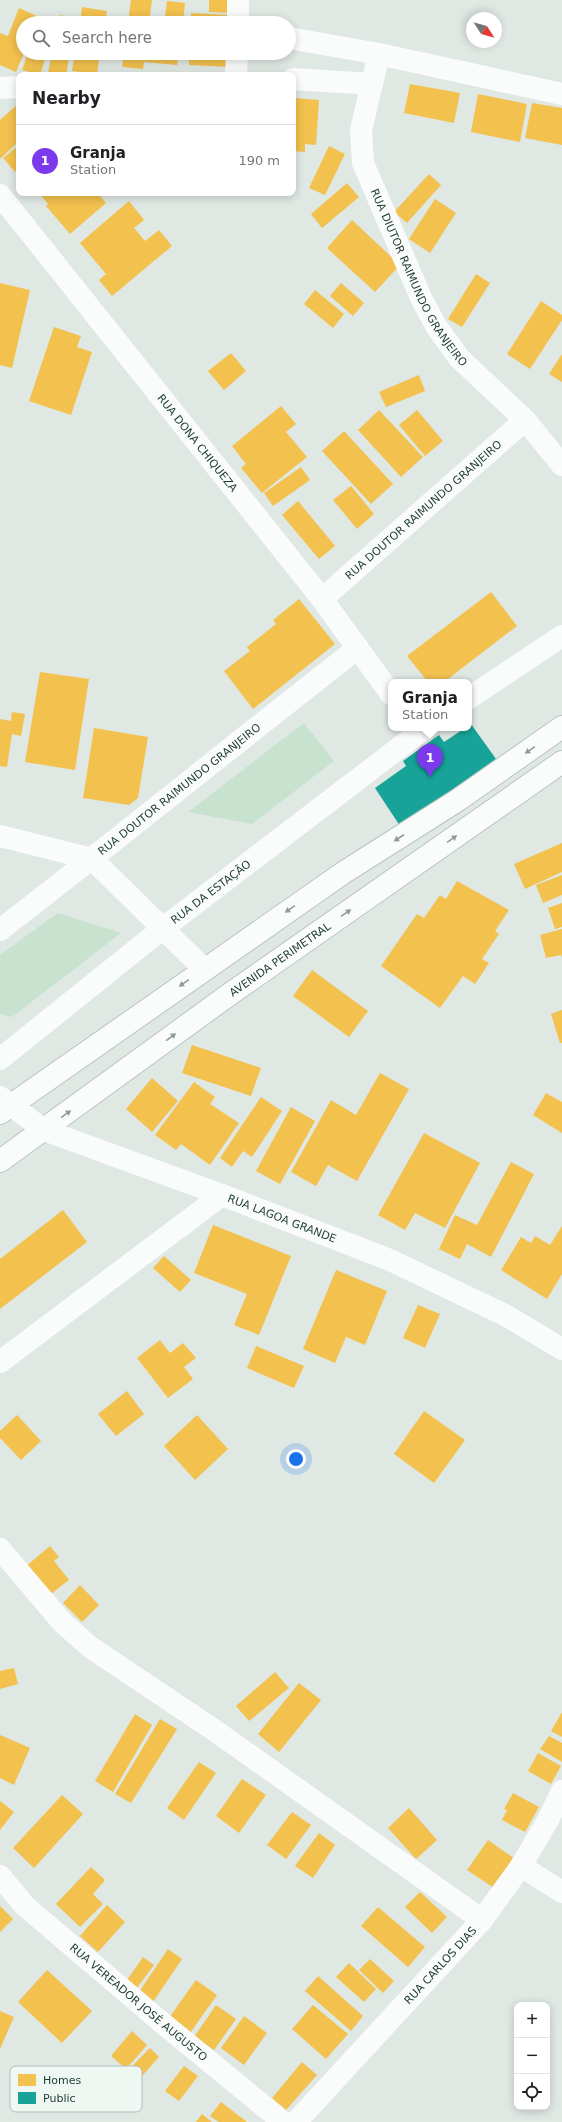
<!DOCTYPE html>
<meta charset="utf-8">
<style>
body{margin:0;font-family:"DejaVu Sans",sans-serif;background:#f6f6f6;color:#202124}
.controls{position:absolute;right:12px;bottom:12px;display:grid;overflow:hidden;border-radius:8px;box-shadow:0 2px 10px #0003}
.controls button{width:36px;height:36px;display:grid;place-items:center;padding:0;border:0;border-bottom:1px solid #e0e0e0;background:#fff;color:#202124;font:20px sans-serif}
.compass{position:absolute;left:466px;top:12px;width:36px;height:36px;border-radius:50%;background:#fff;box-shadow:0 2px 10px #0003;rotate:126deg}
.you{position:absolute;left:296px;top:1459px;width:14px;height:14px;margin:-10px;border:3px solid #fff;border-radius:50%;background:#1a73e8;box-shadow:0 0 0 6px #1a73e833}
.badge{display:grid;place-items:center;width:26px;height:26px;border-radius:50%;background:#7c3aed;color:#fff;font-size:13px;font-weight:700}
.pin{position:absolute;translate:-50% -33px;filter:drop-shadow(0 1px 2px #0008)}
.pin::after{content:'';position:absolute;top:21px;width:14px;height:12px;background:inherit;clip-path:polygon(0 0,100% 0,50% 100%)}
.popup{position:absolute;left:388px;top:679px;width:84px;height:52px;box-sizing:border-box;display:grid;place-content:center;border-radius:8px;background:#fff;filter:drop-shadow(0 1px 3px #0005);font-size:13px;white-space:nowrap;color:#757577}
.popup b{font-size:15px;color:#202124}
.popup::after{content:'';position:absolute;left:50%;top:100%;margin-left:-8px;border:8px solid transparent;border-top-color:#fff}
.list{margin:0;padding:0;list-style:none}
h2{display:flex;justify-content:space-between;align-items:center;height:52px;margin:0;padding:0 16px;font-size:17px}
h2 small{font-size:13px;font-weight:400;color:#757577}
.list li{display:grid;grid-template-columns:26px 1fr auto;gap:12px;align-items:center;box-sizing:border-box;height:72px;padding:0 16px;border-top:1px solid #e0e0e0}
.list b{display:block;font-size:15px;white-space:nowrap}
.list p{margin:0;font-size:13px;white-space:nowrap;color:#757577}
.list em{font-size:13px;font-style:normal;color:#757577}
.icon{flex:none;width:22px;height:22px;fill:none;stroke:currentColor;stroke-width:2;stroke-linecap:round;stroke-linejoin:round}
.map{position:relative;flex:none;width:562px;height:2122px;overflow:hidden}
.search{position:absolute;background:#fff;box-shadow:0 2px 10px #0003;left:16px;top:16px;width:280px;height:44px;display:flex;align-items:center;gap:10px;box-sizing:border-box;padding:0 14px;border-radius:22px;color:#757577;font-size:15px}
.panel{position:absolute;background:#fff;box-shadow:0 2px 10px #0003;left:16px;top:72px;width:280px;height:124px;border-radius:8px}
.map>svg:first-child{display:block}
.green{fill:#c8e2d0}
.homes{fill:#f2c14e}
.public{fill:#17a398}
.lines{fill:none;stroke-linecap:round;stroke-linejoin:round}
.secondary-casing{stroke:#bac4c0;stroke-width:24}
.street{stroke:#fafcfb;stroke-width:22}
.secondary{stroke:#fafcfb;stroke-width:22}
.oneway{fill:#8c9c97}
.labels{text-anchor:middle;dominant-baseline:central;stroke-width:4;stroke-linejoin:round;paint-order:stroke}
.street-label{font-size:11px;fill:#1e3b33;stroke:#eef7f2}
.key{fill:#eef7f2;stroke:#b0bfb9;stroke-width:1}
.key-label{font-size:11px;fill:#1e3b33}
</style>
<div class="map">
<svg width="562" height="2122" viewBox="0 0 562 2122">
<rect width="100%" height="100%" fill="#e0e8e4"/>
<!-- green -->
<g class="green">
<path d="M304,723L334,761L252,824L188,812Z"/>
<path d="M58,913L121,933L12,1017L0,1014V955Z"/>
</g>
<!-- homes -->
<g class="homes">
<path d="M131,0H152L149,23H128Z"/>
<path d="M209,0H233L232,13L209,12Z"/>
<path d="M167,1L185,3L183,23H164Z"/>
<path d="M82,7L107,11L105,23H80Z"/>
<path d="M19,8L39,17L37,23H23L24,53L16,72L0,65V33L8,36Z"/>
<path d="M191,13L230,15L229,23H191Z"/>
<path d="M60,15L77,19L76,23H58Z"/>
<path d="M40,16L58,22L57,23H38Z"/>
<path d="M28,53H47L40,75L22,70Z"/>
<path d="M52,53H70L66,75L48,73Z"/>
<path d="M75,53H100L97,74L72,71Z"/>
<path d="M124,53H179L177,65L144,62L143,69L122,67Z"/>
<path d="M189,53H228V67L189,65Z"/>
<path d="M410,84L460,93L454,123L404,113Z"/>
<path d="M478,94L527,104L520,142L471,132Z"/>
<path d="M294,98L319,100L316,145L305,144V152L293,151Z"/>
<path d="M19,103V141L0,159V120Z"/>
<path d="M532,103L562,108V145L525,138Z"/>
<path d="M19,145V168L15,172L3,158Z"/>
<path d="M329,146L345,154L325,195L309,188Z"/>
<path d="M429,174L441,185L407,223L394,212Z"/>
<path d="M347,183L359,197L322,228L311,214Z"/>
<path d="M39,193H98L106,203L70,234L46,206L48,204Z"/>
<path d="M435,199L456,213L430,253L409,239Z"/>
<path d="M129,201L144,220L134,228L145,241L159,230L172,246L112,296L99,280L106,274L80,243Z"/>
<path d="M352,220L400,265L375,292L327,248Z"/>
<path d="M476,274L490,283L462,327L448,319Z"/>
<path d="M0,283L30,290L12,368L0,365Z"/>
<path d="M341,283L364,303L353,316L330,296Z"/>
<path d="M315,290L344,314L333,328L304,304Z"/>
<path d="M541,301L562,315V320L530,369L507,354Z"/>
<path d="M54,327L81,336L77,347L92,352L71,415L29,401Z"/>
<path d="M231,353L246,371L224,390L208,371Z"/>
<path d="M562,354V382L549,374Z"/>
<path d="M419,375L425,391L386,407L379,392Z"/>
<path d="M281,406L296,424L286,432L307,457L262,493L241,468L246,464L232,446Z"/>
<path d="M379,410L423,457L401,477L358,430Z"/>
<path d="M417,410L443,441L425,456L399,425Z"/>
<path d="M344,431L393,484L371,504L322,451Z"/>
<path d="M301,467L310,480L273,506L264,493Z"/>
<path d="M351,486L374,514L357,529L333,500Z"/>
<path d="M298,501L335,546L319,559L282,515Z"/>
<path d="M491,592L517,626L444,682H428L407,656Z"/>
<path d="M299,599L335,644L253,709L224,671L250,651L247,647L276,624L273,620Z"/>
<path d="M40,672L89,679L75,770L25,762Z"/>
<path d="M12,712L25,714L21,736L12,734L7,767L0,766V719L11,721Z"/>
<path d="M94,728L148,737L138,798L129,805L83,798Z"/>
<path d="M562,843V872L525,889L514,864Z"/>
<path d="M562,875V895L543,903L536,885Z"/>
<path d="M457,881L509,910L495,931L499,934L482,959L489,963L475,984L463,976L440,1008L381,966L417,914L424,918L440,895L446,899Z"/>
<path d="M562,903V927L555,929L548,908Z"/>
<path d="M562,929V958L561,955L546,958L540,935Z"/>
<path d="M312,970L368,1011L349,1037L293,996Z"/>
<path d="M562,1010V1043H560L551,1014Z"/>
<path d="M192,1045L261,1068L251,1096L182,1073Z"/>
<path d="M380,1073L409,1089L357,1181L328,1165L316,1186L291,1172L331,1100L356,1115Z"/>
<path d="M152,1078L178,1101L152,1132L126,1109Z"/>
<path d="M194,1082L215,1097L210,1104L239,1123L210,1165L181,1144L176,1150L155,1135Z"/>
<path d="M546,1093L562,1102V1133L533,1115Z"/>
<path d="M261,1097L282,1111L252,1157L243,1151L232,1167L220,1158Z"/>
<path d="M291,1107L315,1121L280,1184L256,1171Z"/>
<path d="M424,1133L480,1163L445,1228L415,1213L405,1230L378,1215Z"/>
<path d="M511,1162L534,1174L491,1257L467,1244L460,1259L439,1249L455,1215L477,1225Z"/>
<path d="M63,1210L87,1242L0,1309V1259Z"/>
<path d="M213,1225L291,1256L259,1335L234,1325L247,1294L194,1273Z"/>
<path d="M562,1226V1274L547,1299L501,1270L521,1237L531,1243L535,1236L550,1245Z"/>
<path d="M164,1256L191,1280L180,1292L153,1268Z"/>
<path d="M336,1270L387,1291L365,1345L346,1337L335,1363L303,1349Z"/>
<path d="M418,1305L440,1314L425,1348L403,1338Z"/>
<path d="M160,1340L170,1353L183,1343L196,1358L184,1367L193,1379L168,1398L137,1358Z"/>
<path d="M256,1346L304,1366L294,1388L247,1368Z"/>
<path d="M127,1391L144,1414L116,1436L98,1414Z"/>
<path d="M424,1411L465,1440L434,1483L394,1454Z"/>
<path d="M17,1415L41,1441L21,1460L0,1438V1431Z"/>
<path d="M197,1415L228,1449L195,1480L164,1446Z"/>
<path d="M50,1546L59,1557L54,1561L69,1580L47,1597L24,1568Z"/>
<path d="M80,1585L99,1605L82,1622L63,1603Z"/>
<path d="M14,1668L18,1684L0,1689V1671Z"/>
<path d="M275,1672L289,1688L249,1721L236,1706Z"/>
<path d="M299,1683L321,1700L279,1752L258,1734Z"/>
<path d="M562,1712V1737L551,1731Z"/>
<path d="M135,1714L152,1725L113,1792L95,1781Z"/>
<path d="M160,1719L177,1729L131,1803L115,1794Z"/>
<path d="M0,1735L30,1748L14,1785L0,1778Z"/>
<path d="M549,1736L562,1743V1762L540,1749Z"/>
<path d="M538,1753L561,1766L551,1784L528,1771Z"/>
<path d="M199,1762L216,1773L184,1820L167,1808Z"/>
<path d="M242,1779L266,1795L239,1833L216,1816Z"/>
<path d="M513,1793L539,1807L525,1832L502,1820L507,1810L504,1809Z"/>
<path d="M62,1795L83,1814L34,1868L13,1848Z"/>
<path d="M0,1801L14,1812L0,1830Z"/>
<path d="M409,1808L437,1840L416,1859L388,1828Z"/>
<path d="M292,1812L311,1825L286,1859L267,1845Z"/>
<path d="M319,1833L335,1845L313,1878L295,1866Z"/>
<path d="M488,1840L518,1861L497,1890L467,1870Z"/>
<path d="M91,1867L105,1880L93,1894L103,1904L80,1927L56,1904Z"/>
<path d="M420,1892L447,1917L432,1933L405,1907Z"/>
<path d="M107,1905L125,1922L98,1952L80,1936Z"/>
<path d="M0,1906L13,1919L0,1932Z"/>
<path d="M378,1907L425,1947L408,1967L361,1926Z"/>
<path d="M168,1949L182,1959L153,2002L139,1992Z"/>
<path d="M143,1957L154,1965L137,1988L127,1980Z"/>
<path d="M370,1959L394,1981L383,1993L359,1970Z"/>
<path d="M349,1963L376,1989L364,2002L336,1977Z"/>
<path d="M47,1970L92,2011L62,2043L18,2002Z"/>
<path d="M318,1976L363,2016L351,2031L305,1991Z"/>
<path d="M196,1980L217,1995L190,2033L169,2018Z"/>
<path d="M216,2005L236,2019L214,2050L194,2037Z"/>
<path d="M313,2005L348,2034L326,2059L292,2029Z"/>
<path d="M0,2011L14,2017L0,2049Z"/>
<path d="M244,2016L267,2033L244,2065L221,2048Z"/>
<path d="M132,2031L147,2045L126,2069L111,2056Z"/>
<path d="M150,2048L159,2057L142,2076L132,2066Z"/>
<path d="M302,2062L317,2075L286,2110L272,2098Z"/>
<path d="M184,2066L198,2076L179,2101L165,2091Z"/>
<path d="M221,2102L247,2122H219L210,2116Z"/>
<path d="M202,2114L212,2122H196Z"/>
</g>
<!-- public -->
<path class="public" d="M471,724L496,759L400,826L375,788L406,766L403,761L439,735L444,742L465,728H469Z"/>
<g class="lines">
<defs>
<g id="secondary">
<path d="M0,1113L343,873L458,800L562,727"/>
<path id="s9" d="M0,1161L230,994L562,762"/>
</g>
</defs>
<!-- secondary casing -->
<use href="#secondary" class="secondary-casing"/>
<!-- street -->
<g class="street">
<path d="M238,23V0"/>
<path d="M289,38L379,54L562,94"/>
<path id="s1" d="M379,54L361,130L363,163L422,300L436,326L459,358L525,420L562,465"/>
<path d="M236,75L237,53"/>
<path d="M293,79L372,84"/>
<path d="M0,88L19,87"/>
<path id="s2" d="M0,195L322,599L391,694"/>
<path id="s3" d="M322,599L525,420"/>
<path d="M469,698L562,636"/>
<path d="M0,836L92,859L204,969"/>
<path id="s4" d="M0,930C121,837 238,741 358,648"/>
<path id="s5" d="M0,1059L162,929L425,728"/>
<path id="s6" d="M0,1097L44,1130L222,1195L390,1260L505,1315L562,1349"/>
<path d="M0,1362L222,1195"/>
<path d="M0,1549L62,1622L90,1647L214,1730L482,1920"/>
<path d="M521,1866L562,1892"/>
<path id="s7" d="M0,1876L25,1906L160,2021L283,2122"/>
<path id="s8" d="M296,2122L482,1920L521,1866L548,1820L562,1791"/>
</g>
<!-- secondary -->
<use href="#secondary" class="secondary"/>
</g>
<!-- one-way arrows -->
<defs><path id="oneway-solid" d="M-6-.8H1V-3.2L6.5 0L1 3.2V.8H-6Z"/></defs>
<g class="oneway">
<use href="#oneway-solid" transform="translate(530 750) rotate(145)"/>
<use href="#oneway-solid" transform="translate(399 838) rotate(147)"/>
<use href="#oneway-solid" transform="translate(452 839) rotate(-35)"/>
<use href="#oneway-solid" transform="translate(290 909) rotate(145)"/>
<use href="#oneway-solid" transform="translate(346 913) rotate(-35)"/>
<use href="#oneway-solid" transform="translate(184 983) rotate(145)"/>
<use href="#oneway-solid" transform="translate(171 1037) rotate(-36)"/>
<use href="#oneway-solid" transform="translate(66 1114) rotate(-36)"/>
</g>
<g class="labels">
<!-- street labels -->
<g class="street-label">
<text stroke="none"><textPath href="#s1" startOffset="239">RUA DIUTOR RAIMUNDO GRANJEIRO</textPath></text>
<text stroke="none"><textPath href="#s2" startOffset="317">RUA DONA CHIQUEZA</textPath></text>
<text stroke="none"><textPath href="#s3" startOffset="135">RUA DOUTOR RAIMUNDO GRANJEIRO</textPath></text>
<text stroke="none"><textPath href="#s4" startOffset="228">RUA DOUTOR RAIMUNDO GRANJEIRO</textPath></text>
<text stroke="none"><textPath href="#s5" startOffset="269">RUA DA ESTAÇÃO</textPath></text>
<text stroke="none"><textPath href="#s9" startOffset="345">AVENIDA PERIMETRAL</textPath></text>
<text stroke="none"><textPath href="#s6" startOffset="309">RUA LAGOA GRANDE</textPath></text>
<text stroke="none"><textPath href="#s8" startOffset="213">RUA CARLOS DIAS</textPath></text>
<text stroke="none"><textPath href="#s7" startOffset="188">RUA VEREADOR JOSÉ AUGUSTO</textPath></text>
</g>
</g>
<!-- legend -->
<rect x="10" y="2066" width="132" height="46" rx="6" class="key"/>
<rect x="18" y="2074" width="18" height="12" fill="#f2c14e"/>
<rect x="18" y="2092" width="18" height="12" fill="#17a398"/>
<g class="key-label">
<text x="43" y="2084">Homes</text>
<text x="43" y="2102">Public</text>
</g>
</svg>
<div class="controls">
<button>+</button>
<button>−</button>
<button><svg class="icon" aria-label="locate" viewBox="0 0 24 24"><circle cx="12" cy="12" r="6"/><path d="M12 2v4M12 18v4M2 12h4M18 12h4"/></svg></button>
</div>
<svg class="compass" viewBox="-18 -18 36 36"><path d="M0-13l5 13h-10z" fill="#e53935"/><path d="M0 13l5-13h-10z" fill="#757577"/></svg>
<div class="you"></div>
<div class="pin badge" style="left:430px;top:777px">1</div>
<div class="popup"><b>Granja</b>Station</div>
<div class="search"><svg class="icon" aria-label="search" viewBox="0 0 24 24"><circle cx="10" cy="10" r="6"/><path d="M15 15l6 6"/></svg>Search here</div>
<section class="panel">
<h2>Nearby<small></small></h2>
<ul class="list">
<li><span class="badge">1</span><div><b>Granja</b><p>Station</p></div><em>190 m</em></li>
</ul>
</section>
</div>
